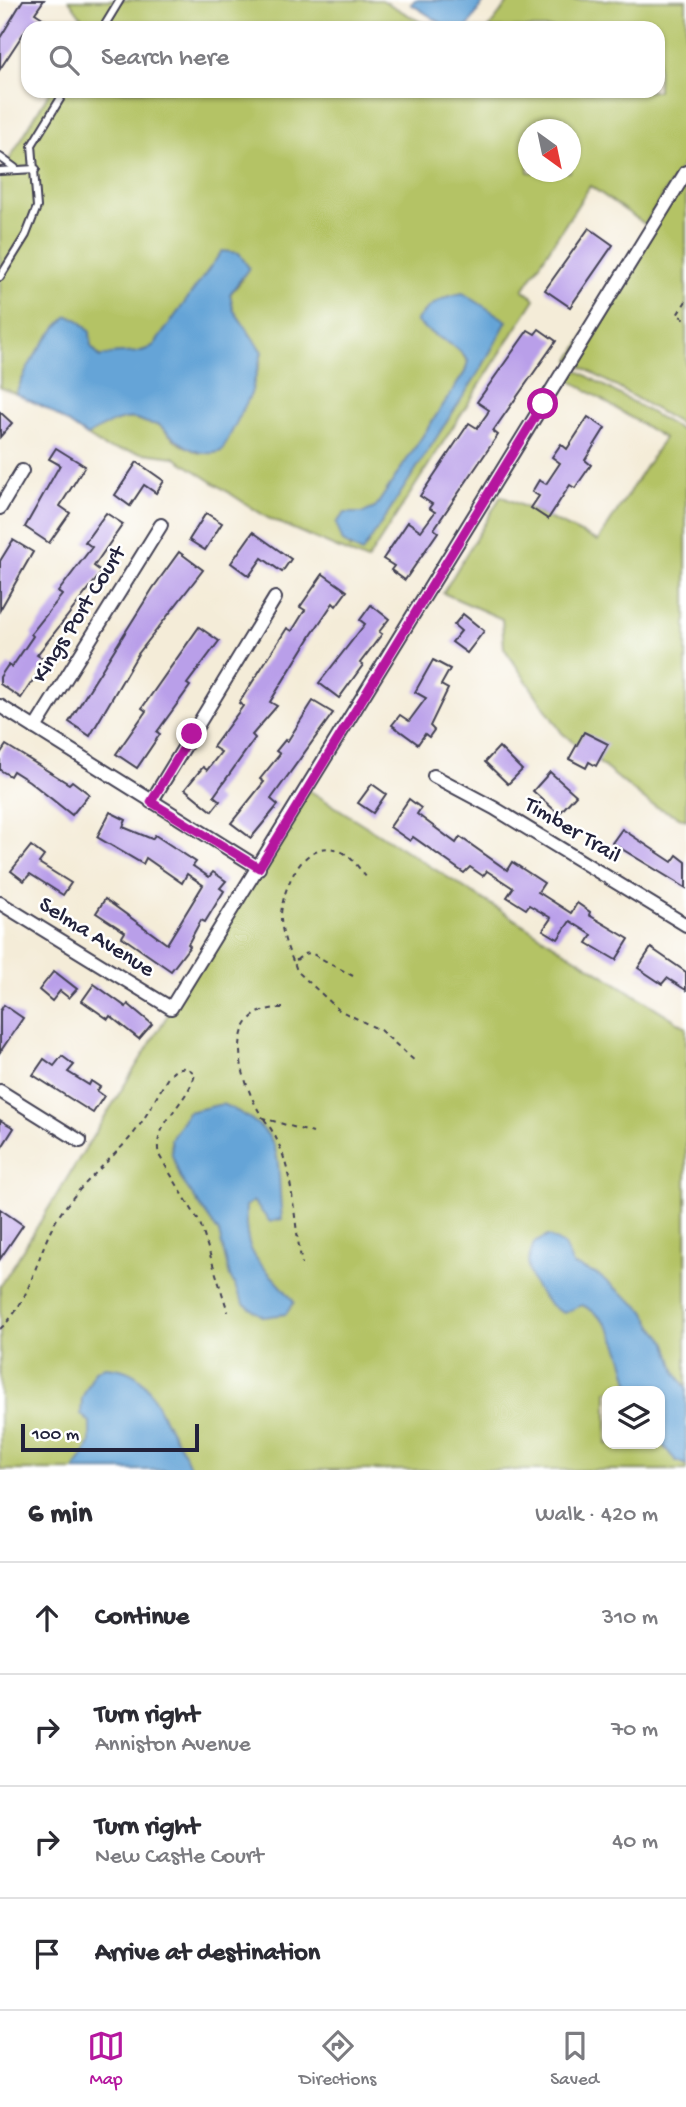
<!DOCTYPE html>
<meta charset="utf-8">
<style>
body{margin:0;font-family:"Gochi Hand",sans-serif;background:#f2f2f3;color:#2b2b33}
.controls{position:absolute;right:21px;bottom:21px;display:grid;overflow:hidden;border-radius:14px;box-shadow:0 2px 5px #0004}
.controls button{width:63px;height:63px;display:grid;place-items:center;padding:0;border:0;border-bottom:2px solid #e1e1e2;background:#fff;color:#2b2b33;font:35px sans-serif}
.compass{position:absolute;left:518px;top:119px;width:63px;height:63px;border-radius:50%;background:#fff;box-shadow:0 2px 5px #0004;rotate:147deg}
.scale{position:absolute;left:21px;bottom:18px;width:178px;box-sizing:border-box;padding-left:7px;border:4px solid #22223b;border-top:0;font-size:19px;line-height:24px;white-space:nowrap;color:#22223b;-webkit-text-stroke:5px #fff;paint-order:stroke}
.stop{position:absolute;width:21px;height:21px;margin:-16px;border:5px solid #b5179e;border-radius:50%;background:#fff}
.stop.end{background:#b5179e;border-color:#fff;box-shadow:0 2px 7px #0008}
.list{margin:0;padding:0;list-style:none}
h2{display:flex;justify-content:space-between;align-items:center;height:91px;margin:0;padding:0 28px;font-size:30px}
h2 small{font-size:23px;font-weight:400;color:#7c7c81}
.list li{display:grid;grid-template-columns:46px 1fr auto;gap:21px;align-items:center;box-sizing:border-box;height:112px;padding:0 28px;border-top:2px solid #e1e1e2}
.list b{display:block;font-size:26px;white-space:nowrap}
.list p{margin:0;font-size:23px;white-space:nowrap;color:#7c7c81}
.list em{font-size:23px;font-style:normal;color:#7c7c81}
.icon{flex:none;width:38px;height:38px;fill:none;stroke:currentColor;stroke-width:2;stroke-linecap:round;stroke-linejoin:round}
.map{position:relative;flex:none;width:686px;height:1470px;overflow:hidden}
.search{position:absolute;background:#fff;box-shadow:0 2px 5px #0004;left:21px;right:21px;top:21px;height:77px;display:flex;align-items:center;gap:18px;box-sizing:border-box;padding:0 24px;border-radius:21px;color:#7c7c81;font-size:26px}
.sheet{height:539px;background:#fff}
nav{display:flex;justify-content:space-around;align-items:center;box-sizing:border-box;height:98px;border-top:2px solid #e1e1e2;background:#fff;font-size:19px;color:#7c7c81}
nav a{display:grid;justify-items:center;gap:4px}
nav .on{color:#b5179e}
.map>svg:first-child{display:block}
.green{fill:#b4c365;stroke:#6b7250;stroke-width:2;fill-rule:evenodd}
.water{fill:#65a4d7;stroke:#446389;stroke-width:2}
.building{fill:#b99fe9}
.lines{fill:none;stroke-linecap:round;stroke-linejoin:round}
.service-casing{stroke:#424053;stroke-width:10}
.minor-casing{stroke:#424053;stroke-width:16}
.path{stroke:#424053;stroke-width:2;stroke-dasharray:5 5;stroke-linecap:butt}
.service{stroke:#fff;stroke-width:6}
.minor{stroke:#fff;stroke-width:12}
.route{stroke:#b5179e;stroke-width:9}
.labels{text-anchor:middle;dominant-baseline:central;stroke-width:5;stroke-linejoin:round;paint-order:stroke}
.street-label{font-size:23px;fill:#22223b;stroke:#fff}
</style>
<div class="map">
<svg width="686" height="1470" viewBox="0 0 686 1470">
<rect width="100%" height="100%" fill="#fff"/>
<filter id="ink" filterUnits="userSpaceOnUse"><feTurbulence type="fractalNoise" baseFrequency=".0143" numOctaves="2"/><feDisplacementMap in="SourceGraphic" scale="14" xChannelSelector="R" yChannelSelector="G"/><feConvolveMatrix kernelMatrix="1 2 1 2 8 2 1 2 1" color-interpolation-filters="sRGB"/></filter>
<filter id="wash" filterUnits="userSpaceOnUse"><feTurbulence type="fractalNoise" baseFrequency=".00686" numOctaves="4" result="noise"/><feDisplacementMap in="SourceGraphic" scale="28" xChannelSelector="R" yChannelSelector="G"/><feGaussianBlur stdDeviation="1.57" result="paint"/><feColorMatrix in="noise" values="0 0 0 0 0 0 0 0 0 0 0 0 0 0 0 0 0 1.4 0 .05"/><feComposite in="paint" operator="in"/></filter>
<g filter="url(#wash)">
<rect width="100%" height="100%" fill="#f4ecd8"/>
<!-- green -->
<g class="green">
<path d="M69,0H382L431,28H89Z"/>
<path d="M510,0H686V159L645,224L590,186L523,290L535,299L367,561L268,518L174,457L106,448L87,436C100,428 120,416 136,419C145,421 148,426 158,424L178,443L199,453C230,417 254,401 262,352L233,309L230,294L242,280L204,276C190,297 166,343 143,353C130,358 114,351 100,357L91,346L23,377L16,394L0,387V175L50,91H658V28H489ZM528,130H570V172H528ZM450,295L482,367L350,548L354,513H363L375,508L465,372L468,361L455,346L432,334L423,312Z"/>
<path d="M686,170V427L570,360Z"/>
<path d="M577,370L686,433V820L650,804L562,733L504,648L502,619L443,593L501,496L598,541L664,438L570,380Z"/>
<path d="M307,789L686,1027V1470H0V1287ZM607,1391H660V1444H607Z"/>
</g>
<!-- water -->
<g class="water">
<path d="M415,0H485L467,28H449L411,4Z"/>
<path d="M222,251L239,253L249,268L230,294L233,309L262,352L251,394L222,451C196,460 177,440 158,424C149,426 145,421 136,419C120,416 100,428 87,436L46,408L16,394C27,365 45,337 68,316L79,320L90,332L91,346L100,357C121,348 134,359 154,345Z"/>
<path d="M463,293L507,321L482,367L362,553L343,542L336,523L345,513H363L375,508L465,372L468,361C456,341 431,338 416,321C428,305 443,296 463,293Z"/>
<path d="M222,1104C290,1133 275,1156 282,1219L270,1222L253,1201L246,1206C243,1265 264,1260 294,1302L286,1314L264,1317L244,1304L230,1277L219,1233L181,1179L172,1155L171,1139L188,1112Z"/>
<path d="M548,1236L564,1245L573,1265L598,1275L645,1311L653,1326L667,1343L676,1373L686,1388V1465L676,1461L660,1442V1391H631C623,1357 616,1321 582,1305L564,1313C547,1306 530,1285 528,1265C528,1259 532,1249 534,1243Z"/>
<path d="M105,1367C151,1369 151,1400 171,1431C178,1442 187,1457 191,1470H74L90,1444V1423L81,1414L82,1398L95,1371Z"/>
</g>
<g id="blocks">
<!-- building -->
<g class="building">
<path d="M23,0H44L35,13L58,28H27L0,69V38Z"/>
<path d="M589,228L613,245L570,307L545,290Z"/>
<path d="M539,329L556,341L493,431L498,435L434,529L438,532L405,580L391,570L394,566L383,559L408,522L421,531L435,512L429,508L432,504L420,496L469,423L477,428L487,414L489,410L477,402L528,330L535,334Z"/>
<path d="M0,412L12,423L0,437Z"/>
<path d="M588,417L605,428L585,460L591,465L575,488L570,485L548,519L531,508L539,496L532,492L539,480L546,484L560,463L552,457L561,444L567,449Z"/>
<path d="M56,448L85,466L60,506L70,513L49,543L25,527L60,465L49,459Z"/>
<path d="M137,462L164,481L156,493L144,485L130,506L115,495Z"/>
<path d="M106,513L123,524L94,566L102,572L37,655L46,661L21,698L0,684V677L8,665L12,667L33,636L31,634L62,595L58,592L92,547L85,542Z"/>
<path d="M206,513L222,523L205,550L189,540Z"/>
<path d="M253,532L291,559L282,572L262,558L249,576L231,563Z"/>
<path d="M13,540L33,552L0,610V561Z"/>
<path d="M179,552L203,570L138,654L90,736L69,722L153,588Z"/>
<path d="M323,574L347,591L336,606L333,603L312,634L270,702L277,706L252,735L255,738L214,796L220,801L212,811L185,789L203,767L207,770L221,752L213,747L243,706L239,703L287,628L292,631L305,610L300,607Z"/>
<path d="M371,605L389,619L379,632L382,634L360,663L363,665L339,698L319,683L365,624L360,620Z"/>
<path d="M463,614L484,631L467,653L452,642L461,631L454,625Z"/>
<path d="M199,627L219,641L187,684L190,686L157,732L160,734L137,768L116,754L146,711L142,708Z"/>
<path d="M433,660L450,669L441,685L448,689L430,726L434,730L429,737L425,734L418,744L392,725L400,715L409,721L426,698L415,692Z"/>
<path d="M313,701L333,713L271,799L278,805L251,838L231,823L264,782L260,779L280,754L276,751L285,740L287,742Z"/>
<path d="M584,732L608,744L596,766L589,762L586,768L569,759Z"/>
<path d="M6,745L69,784L72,781L89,794L72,815L29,781L13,771L10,776L0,770V754Z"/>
<path d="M499,747L522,770L508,784L485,762Z"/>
<path d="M550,772L576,795L559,814L533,791Z"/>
<path d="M372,784L386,794L373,813L358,803Z"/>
<path d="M409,799L421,808L417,814L456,843L460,837L507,870L512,862L544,883L538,892L571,913L577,903L590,912L589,915L629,939L616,960L587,943L592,935L570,921L558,939L543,930L551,918L529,905L526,909L507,897L513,888L487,871L483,876L470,867L464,873L413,837L410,841L390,827Z"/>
<path d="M110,812L126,820L123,827L152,839L155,835L196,862L193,866L209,877L213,872L226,881L220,888L224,891L205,922L201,920L188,944L190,946L171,971L122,937L125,932L96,913L105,899L167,944L203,885L187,874L182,883L146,858L143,864L97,837Z"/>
<path d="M622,829L672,862L677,855L686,862V888L612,843Z"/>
<path d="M31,846L44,856L39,863L71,883L63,895L30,874L24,881L11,871Z"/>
<path d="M651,948L686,972V990L667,978L662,984L638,968Z"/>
<path d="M54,971L77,989L69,998L60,991L52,1001L39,990Z"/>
<path d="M94,984L126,1007L128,1004L152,1024L139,1039L110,1016L108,1019L82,1001Z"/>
<path d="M4,1005L23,1018L0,1052V1011Z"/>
<path d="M62,1056L74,1065L68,1072L89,1085L91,1081L100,1087L97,1091L104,1096L93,1113L33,1075L44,1059L54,1066Z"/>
<path d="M0,1120L14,1128L0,1150Z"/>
<path d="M0,1209L23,1225L0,1259Z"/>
</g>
</g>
</g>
<g filter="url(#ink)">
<use href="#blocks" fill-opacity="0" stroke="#424053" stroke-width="2"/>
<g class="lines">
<defs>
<g id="service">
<path d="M103,28L120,0"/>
<path d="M0,157L15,168"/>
<path d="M0,171L36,169"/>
<path d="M0,277L26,235L37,207L32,145L65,91"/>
</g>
<g id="minor">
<path d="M0,508L22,471"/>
<path d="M0,706L259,868"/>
<path d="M35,728L161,525"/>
<path d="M434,776L494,808L686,925"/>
<path d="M151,802L275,598"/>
<path d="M0,903L171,1008L686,172"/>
<path d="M0,1091L80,1141"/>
</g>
</defs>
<!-- service casing -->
<use href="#service" class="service-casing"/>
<!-- minor casing -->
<use href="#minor" class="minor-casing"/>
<!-- path -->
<g class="path">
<path d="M686,301L677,315L686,319"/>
<path d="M293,961C287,948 282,934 281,919C280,892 304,835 340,851C352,856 359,869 367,878"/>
<path d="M353,976L311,953L304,954L294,962L297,971L339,1010L380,1030L417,1063"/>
<path d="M283,1008C218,1007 240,1083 263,1118L313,1133"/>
<path d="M264,1119C295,1158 292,1215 302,1264"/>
<path d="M686,1311V1312"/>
<path d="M0,1329C36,1297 35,1248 63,1210C82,1184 107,1163 129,1139C144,1122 155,1099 167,1079C175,1068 184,1063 195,1074C189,1102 151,1125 159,1155L200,1223L228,1312"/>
</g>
<!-- service -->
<use href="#service" class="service"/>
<!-- minor -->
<use href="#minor" class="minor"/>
</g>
</g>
<g class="lines" filter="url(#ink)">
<!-- route -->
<path class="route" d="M192,734L151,802L259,868L543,404"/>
</g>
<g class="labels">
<!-- street labels -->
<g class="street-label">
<text transform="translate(80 615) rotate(-58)">Kings Port Court</text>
<text transform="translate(572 831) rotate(31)">Timber Trail</text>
<text transform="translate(96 938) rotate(32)">Selma Avenue</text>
</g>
</g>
</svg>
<div class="controls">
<button><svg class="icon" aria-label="layers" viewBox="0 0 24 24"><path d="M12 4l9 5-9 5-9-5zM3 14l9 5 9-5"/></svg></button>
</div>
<svg class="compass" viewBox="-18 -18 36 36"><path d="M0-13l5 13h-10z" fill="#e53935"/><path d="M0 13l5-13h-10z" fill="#7c7c81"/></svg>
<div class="scale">100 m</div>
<div class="stop" style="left:543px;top:404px"></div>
<div class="stop end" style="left:192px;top:734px"></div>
<div class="search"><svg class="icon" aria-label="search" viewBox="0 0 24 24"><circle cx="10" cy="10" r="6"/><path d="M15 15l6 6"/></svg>Search here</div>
</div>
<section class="sheet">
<h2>6 min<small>Walk · 420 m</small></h2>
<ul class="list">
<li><svg class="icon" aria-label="ahead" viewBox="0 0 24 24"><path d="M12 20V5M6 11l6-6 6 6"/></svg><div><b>Continue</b></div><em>310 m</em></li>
<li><svg class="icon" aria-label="right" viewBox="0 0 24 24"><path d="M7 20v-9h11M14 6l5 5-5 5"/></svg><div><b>Turn right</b><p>Anniston Avenue</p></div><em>70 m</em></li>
<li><svg class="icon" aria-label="right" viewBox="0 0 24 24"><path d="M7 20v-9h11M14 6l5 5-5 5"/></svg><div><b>Turn right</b><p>New Castle Court</p></div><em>40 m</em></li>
<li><svg class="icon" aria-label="arrive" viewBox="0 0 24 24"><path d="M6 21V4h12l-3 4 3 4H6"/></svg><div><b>Arrive at destination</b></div></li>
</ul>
</section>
<nav>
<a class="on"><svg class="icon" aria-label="map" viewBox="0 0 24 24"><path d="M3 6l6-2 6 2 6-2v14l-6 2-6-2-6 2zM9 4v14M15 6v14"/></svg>Map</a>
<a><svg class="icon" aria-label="directions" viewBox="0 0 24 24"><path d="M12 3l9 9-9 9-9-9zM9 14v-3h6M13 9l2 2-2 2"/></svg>Directions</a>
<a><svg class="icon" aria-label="saved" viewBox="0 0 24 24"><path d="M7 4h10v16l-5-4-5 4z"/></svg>Saved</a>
</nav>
